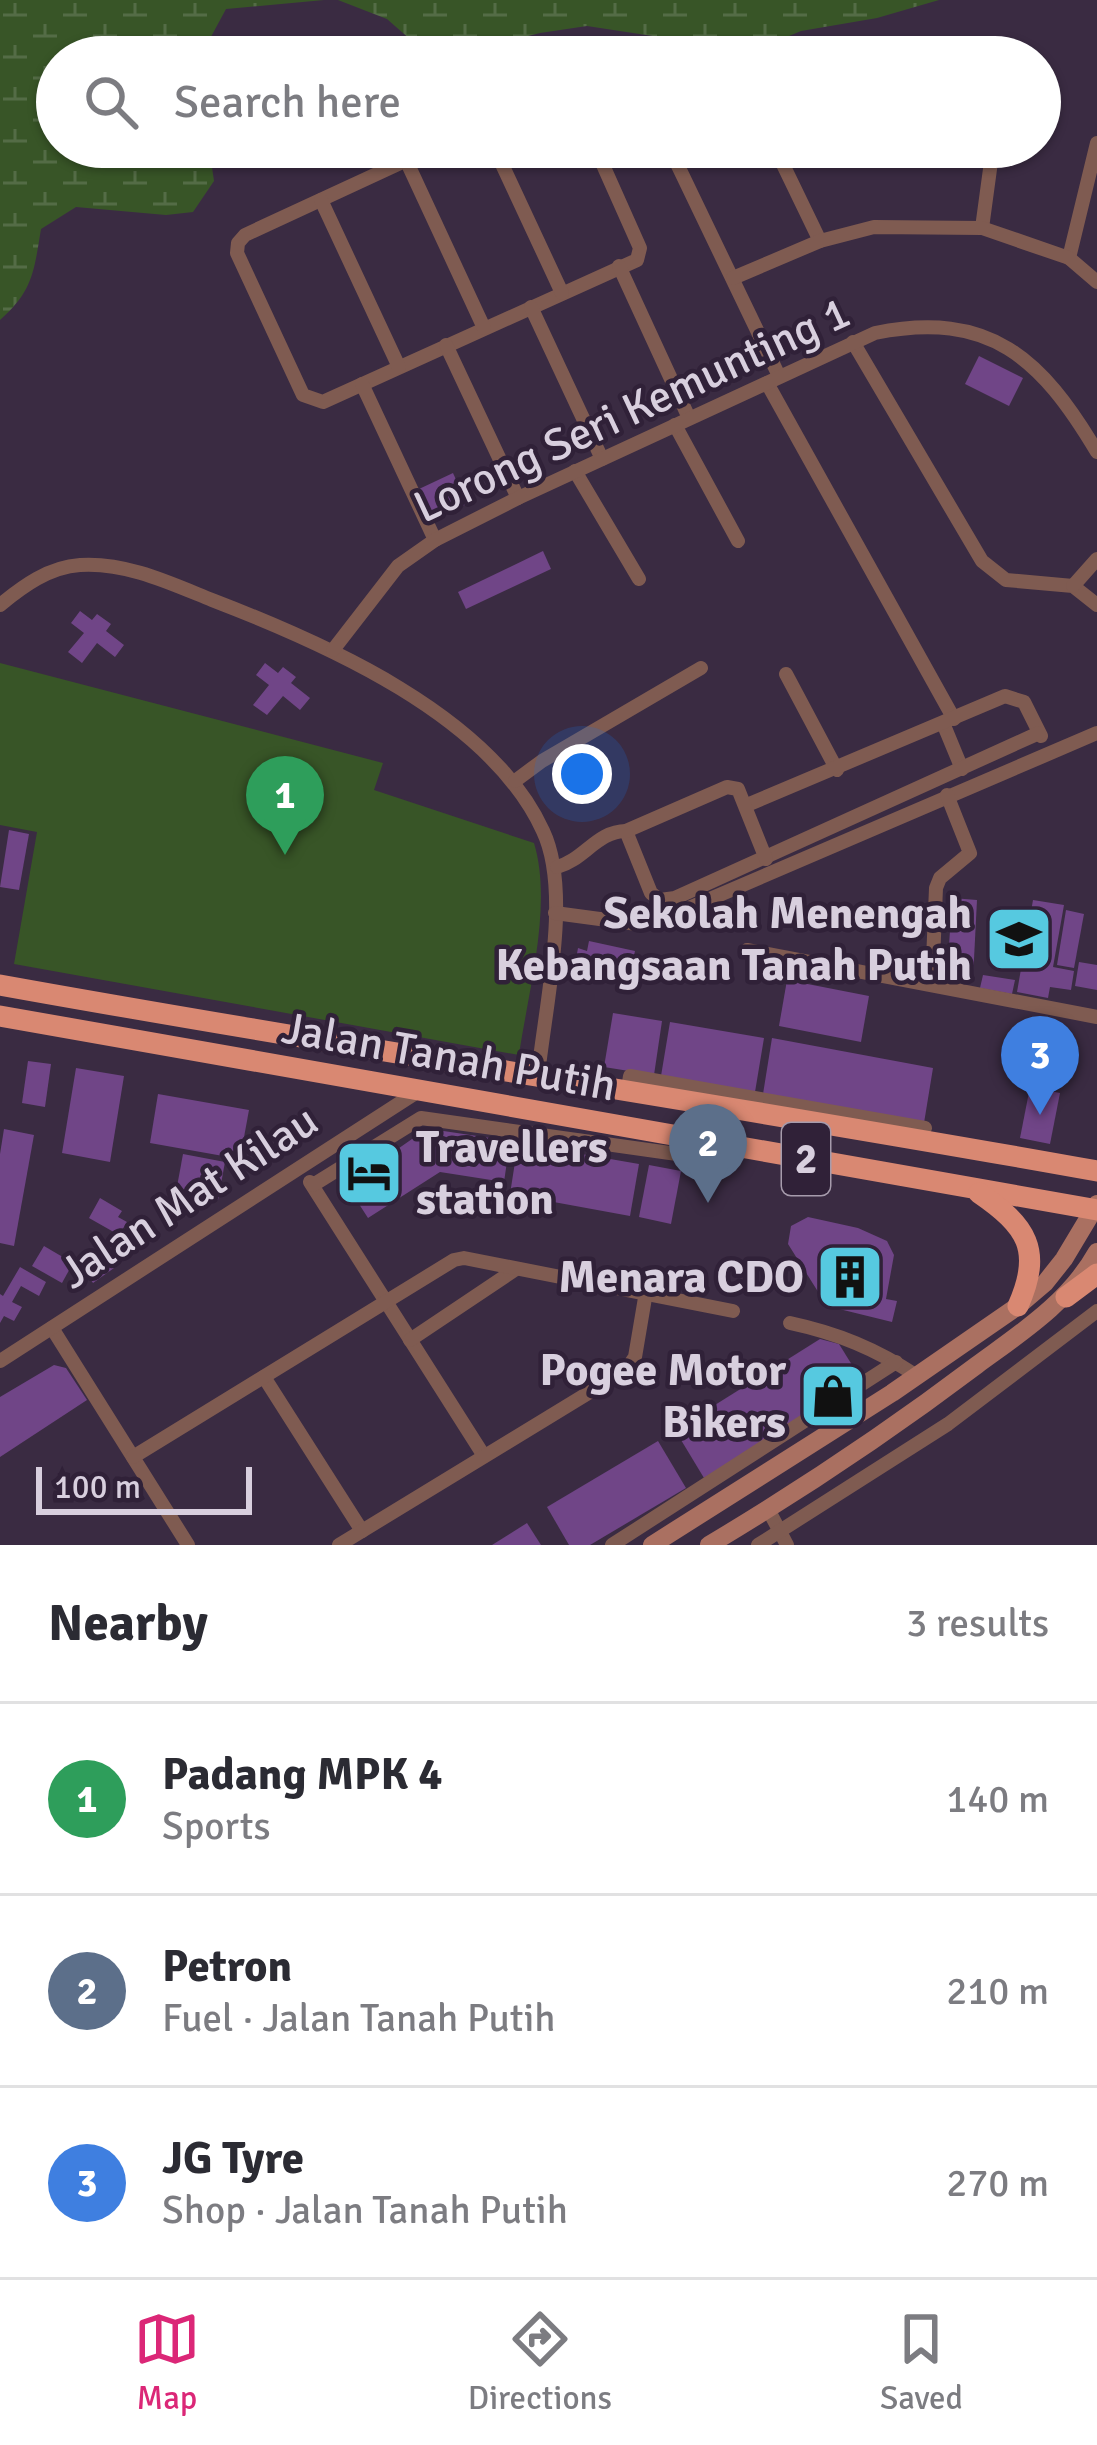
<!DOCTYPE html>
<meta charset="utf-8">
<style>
body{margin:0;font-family:Signika,sans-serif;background:#f7f7f7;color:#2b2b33}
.scale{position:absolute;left:36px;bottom:30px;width:216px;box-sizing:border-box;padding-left:12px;border:6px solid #d8cfde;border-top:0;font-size:33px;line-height:42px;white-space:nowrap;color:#d8cfde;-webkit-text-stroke:9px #302138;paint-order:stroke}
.you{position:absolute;left:582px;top:774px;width:42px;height:42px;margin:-30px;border:9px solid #fff;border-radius:50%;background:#1a73e8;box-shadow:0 0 0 18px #1a73e833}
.badge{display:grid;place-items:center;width:78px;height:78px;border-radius:50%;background:#db2777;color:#fff;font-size:39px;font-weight:700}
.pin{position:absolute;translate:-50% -99px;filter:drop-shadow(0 3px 6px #0008)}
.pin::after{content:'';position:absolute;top:63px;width:42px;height:36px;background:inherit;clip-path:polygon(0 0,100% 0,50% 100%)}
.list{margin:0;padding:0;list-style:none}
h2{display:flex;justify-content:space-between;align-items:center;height:156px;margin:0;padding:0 48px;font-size:51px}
h2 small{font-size:39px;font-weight:400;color:#7c7c81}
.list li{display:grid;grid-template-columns:78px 1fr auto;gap:36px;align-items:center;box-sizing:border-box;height:192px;padding:0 48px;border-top:3px solid #e1e1e2}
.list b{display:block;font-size:45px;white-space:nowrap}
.list p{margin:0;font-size:39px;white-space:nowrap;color:#7c7c81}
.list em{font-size:39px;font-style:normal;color:#7c7c81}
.icon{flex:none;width:66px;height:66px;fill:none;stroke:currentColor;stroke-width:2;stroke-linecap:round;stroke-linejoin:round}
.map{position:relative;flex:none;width:1097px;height:1545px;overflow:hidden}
.search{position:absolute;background:#fff;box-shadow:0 3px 9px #0004;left:36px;right:36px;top:36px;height:132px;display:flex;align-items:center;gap:30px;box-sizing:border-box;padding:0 42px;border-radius:66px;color:#7c7c81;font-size:45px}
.sheet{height:732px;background:#fff}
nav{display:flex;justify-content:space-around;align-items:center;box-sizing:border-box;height:168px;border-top:3px solid #e1e1e2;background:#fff;font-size:33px;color:#7c7c81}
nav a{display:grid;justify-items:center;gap:6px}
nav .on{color:#db2777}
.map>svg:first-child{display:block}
.green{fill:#385527}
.wetland{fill:url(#wetland-marsh)}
.building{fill:#704587}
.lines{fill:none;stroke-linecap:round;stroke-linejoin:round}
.minor{stroke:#7f5b51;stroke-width:14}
.secondary{stroke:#aa7061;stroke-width:18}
.trunk{stroke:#d98872;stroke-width:21}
.labels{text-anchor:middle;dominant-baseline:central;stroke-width:9;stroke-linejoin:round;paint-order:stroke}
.shield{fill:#302138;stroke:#a69bac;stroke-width:3}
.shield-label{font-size:42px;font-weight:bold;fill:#d8cfde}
.street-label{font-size:45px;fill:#d8cfde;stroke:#302138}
.poi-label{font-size:45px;font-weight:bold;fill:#d8cfde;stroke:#302138;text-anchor:end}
</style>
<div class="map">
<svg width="1097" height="1545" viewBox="0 0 1097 1545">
<defs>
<pattern id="wetland-marsh" width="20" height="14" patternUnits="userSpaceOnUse" patternTransform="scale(3)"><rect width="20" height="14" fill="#385527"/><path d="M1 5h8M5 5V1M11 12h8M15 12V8" fill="none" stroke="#546c46"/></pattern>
</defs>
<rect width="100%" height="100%" fill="#3a2b42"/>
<!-- green -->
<path class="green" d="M0,663L383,763L374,790L534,843C553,905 528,992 519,1055L14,964L37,832L0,825Z"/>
<!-- wetland -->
<g class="wetland">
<path d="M0,0H324L226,9L200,57H57V147H209L214,181L193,212L166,215L76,207L41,229C34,271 33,291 0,320Z"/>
<path d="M338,0H939L877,18L801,31L763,47H725L587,26L540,33L453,55L420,48L387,19Z"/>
</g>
<!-- building -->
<g class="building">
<path d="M979,356L1023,378L1009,406L965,384Z"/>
<path d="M453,473L467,504L434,519L419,489Z"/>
<path d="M543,551L551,569L466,609L458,592Z"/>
<path d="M80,611L92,620L97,614L111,624L106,631L124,645L115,657L97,643L82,663L68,652L84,633L71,623Z"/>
<path d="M265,663L278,673L283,667L296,677L291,683L310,698L300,710L283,696L267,715L253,705L269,685L256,675Z"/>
<path d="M9,830L29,834L19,890L0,887Z"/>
<path d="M952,898L977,900L973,979L947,978Z"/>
<path d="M1033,900L1064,905L1053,967L1074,971L1071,990L1050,987L1048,998L1017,992Z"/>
<path d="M1066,910L1084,914L1074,968L1057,965Z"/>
<path d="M589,941L635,951L629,978L585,968L587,961L576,959L578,948L587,951Z"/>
<path d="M1079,962L1097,965V990L1075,986Z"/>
<path d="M983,975L1015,980L1012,994L980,988Z"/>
<path d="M787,980L869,996L861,1042L779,1026Z"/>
<path d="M613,1013L662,1021L654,1075L604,1067Z"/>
<path d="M670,1022L764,1038L755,1092L661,1076Z"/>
<path d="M772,1038L933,1068L924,1123L763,1094Z"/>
<path d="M28,1061L51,1064L45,1107L22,1103Z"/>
<path d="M76,1068L124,1076L110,1162L62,1153Z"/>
<path d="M1030,1087L1060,1093L1050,1144L1020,1138Z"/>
<path d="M158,1094L249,1110L240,1159L150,1143Z"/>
<path d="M4,1129L34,1135L14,1246L0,1243V1154Z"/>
<path d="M437,1130L510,1141L504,1182L440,1172L368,1218L348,1187L352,1173L358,1169L362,1174L412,1139Z"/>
<path d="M518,1143L639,1164L630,1216L510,1194Z"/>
<path d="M183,1154L225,1162L218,1200L176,1192Z"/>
<path d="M649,1165L681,1171L671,1224L639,1217Z"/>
<path d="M100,1198L122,1211L118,1217L127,1222L119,1235L89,1218Z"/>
<path d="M808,1217L858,1228L887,1241L894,1255L886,1299L897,1301L892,1322L827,1306L788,1244L791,1226Z"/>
<path d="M44,1246L73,1263L62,1283L32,1266Z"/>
<path d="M100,1249L114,1268L93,1283L80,1264Z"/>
<path d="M20,1267L46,1282L39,1296L21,1286L12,1302L22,1307L14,1321L4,1316L0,1323V1294L3,1296Z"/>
<path d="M820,1339L839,1344L862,1381L704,1478L675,1430Z"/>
<path d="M54,1365L66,1368L87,1400L0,1457V1397Z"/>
<path d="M658,1441L686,1488L590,1545H569L547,1507Z"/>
<path d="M527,1523L541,1545H492Z"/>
</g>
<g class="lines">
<!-- minor -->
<g class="minor">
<path d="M435,147L245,235L238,243L237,253L303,395L323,402L637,260L640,248L595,147"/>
<path d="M494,147L562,293"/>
<path d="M669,147L779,376"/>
<path d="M777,152L820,241"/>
<path d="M406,160L484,328"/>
<path d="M321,200L399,367"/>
<path d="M982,228L993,147"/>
<path d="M1069,258L1097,143"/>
<path d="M619,266L689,418"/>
<path d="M733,278L820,241L874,227L982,228L1069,258L1097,282"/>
<path d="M531,307L602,459"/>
<path d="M853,342L982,561L1006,580L1073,586L1097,605"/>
<path d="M446,345L518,498"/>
<path d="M767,383L954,719"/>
<path d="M362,384L435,540"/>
<path d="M675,425L738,541"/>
<path d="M575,471L639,579"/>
<path d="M1073,586L1097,559"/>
<path d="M0,605C23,586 49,567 80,565C126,562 170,583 212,600C324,643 490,715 543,831C572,892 545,1006 538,1075"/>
<path d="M333,650L398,566L435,540L518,498L875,333C990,310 1041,358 1097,452"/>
<path d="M786,674L837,770"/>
<path d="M943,723L962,769"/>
<path d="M515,781L542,761L701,668"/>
<path d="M747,805L1005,696L1024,702L1041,736"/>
<path d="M626,831L651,893L660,900L675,898L1039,733"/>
<path d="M557,867C584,860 597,831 626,831L727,787L738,789L766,859"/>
<path d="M555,913L637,924L661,920L1097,733"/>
<path d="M747,950L1097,1017"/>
<path d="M932,985L936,888L940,878L970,853L947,795"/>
<path d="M628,1089L630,1076L925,1128"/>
<path d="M310,1182L484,1456"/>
<path d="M313,1185L421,1118L691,1156"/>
<path d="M790,1323C837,1333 876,1349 917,1376"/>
<path d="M52,1328L188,1545"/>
<path d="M410,1340L516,1269"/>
<path d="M0,1361L417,1092"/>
<path d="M264,1377L362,1531"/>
<path d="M133,1457L454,1260L464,1258L733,1311"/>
<path d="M768,1509L787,1545"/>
<path d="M339,1545L626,1370L635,1357L646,1292"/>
<path d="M612,1545L896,1362"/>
<path d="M758,1545L948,1424L1097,1311"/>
</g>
<!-- secondary -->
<g class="secondary">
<path d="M652,1545L892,1393L1018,1306L1045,1283L1064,1259L1097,1204"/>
<path d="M709,1545C801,1490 891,1430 977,1365C1022,1332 1069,1302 1097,1252"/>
</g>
<!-- trunk -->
<g class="trunk">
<path d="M0,985C365,1051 732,1105 1097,1171"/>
<path d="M0,1016L1097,1210"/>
<path d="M979,1193C1027,1226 1043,1250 1018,1306"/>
<path d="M1066,1297L1097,1274"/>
</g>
</g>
<!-- icons -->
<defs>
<symbol id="school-square" viewBox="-11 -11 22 22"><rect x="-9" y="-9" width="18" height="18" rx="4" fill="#56c9e0" stroke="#302138"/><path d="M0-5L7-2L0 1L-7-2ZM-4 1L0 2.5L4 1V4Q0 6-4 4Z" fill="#111"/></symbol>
<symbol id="hotel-square" viewBox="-11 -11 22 22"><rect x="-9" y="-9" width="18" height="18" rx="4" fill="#56c9e0" stroke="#302138"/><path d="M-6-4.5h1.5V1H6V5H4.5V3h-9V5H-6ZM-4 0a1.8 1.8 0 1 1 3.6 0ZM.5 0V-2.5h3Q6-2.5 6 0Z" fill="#111"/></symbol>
<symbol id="building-square" viewBox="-11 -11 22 22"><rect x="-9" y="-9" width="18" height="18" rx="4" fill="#56c9e0" stroke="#302138"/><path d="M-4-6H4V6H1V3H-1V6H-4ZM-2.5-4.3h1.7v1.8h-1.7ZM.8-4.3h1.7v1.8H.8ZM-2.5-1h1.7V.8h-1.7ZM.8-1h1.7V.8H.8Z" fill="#111"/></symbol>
<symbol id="shop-square" viewBox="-11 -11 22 22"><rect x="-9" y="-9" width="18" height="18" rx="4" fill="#56c9e0" stroke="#302138"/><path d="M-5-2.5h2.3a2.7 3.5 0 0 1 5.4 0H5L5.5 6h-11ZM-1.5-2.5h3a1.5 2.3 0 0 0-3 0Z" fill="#111"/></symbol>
</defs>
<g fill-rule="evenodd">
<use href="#school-square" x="981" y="901" width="76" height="76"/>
<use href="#hotel-square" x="331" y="1135" width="76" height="76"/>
<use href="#building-square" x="812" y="1239" width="76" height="76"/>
<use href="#shop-square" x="795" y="1358" width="76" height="76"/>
</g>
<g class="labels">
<!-- shield labels -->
<rect class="shield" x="782" y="1123" width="48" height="72" rx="9"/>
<g class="shield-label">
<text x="806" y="1159">2</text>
</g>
<!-- street labels -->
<g class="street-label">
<text transform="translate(632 410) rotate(-25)">Lorong Seri Kemunting 1</text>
<text transform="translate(449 1057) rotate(10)">Jalan Tanah Putih</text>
<text transform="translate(189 1197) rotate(-33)">Jalan Mat Kilau</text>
</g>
<!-- poi labels -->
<g class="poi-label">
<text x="972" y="913">Sekolah Menengah<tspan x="972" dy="52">Kebangsaan Tanah Putih</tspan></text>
<text x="416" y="1147" text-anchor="start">Travellers<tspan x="416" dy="52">station</tspan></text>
<text x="804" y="1277">Menara CDO</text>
<text x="786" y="1370">Pogee Motor<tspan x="786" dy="52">Bikers</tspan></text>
</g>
</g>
</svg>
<div class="scale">100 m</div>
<div class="you"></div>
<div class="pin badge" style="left:285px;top:855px;background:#2e9e5b">1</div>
<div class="pin badge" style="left:708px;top:1203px;background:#5c6f8a">2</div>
<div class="pin badge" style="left:1040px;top:1115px;background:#3f7fe0">3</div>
<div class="search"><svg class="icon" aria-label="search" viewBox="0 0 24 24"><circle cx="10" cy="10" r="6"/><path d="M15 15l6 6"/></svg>Search here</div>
</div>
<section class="sheet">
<h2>Nearby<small>3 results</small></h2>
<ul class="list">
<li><span class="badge" style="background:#2e9e5b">1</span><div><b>Padang MPK 4</b><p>Sports</p></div><em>140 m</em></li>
<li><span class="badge" style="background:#5c6f8a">2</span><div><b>Petron</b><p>Fuel · Jalan Tanah Putih</p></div><em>210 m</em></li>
<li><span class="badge" style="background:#3f7fe0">3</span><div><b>JG Tyre</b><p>Shop · Jalan Tanah Putih</p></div><em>270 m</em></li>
</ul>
</section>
<nav>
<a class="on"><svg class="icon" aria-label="map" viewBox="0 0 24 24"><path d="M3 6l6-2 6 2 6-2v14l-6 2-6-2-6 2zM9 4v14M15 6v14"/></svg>Map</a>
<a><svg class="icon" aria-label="directions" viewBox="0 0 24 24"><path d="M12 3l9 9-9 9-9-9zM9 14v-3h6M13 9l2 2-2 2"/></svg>Directions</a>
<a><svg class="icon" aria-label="saved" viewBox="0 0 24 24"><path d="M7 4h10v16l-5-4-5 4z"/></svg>Saved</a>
</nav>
